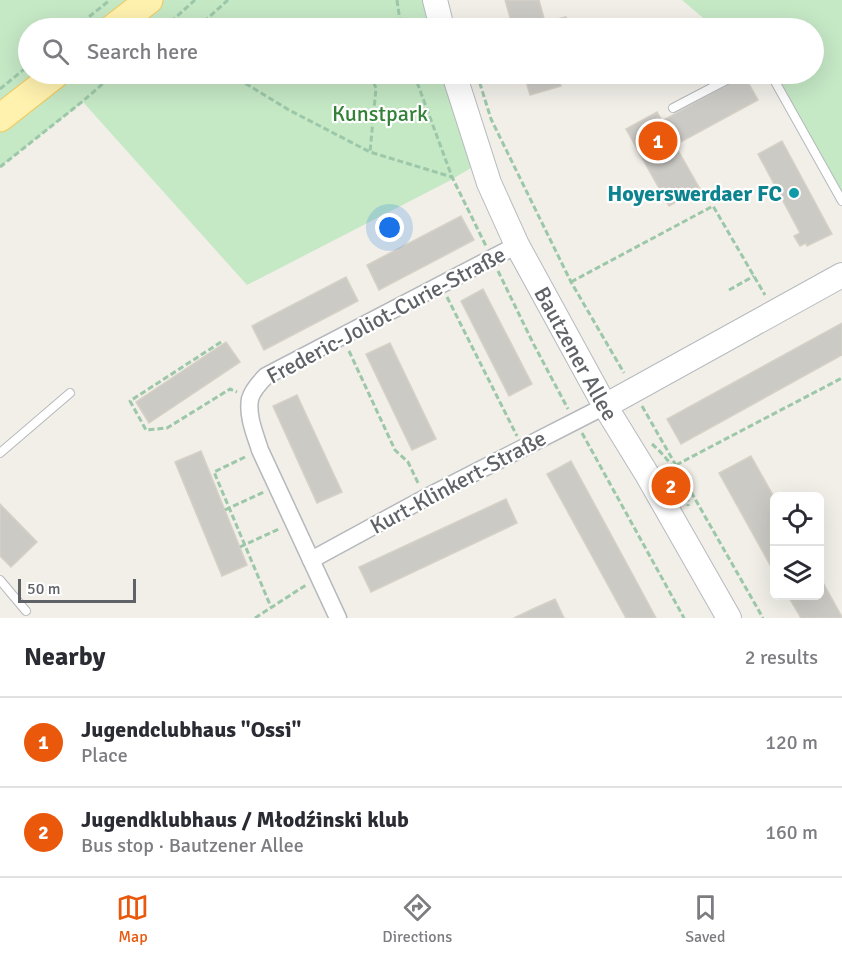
<!DOCTYPE html>
<meta charset="utf-8">
<style>
body{margin:0;font-family:Signika,sans-serif;background:#f7f7f7;color:#2b2b33}
.controls{position:absolute;right:18px;bottom:18px;display:grid;overflow:hidden;border-radius:9px;box-shadow:0 6px 24px #0002}
.controls button{width:54px;height:54px;display:grid;place-items:center;padding:0;border:0;border-bottom:2px solid #e1e1e2;background:#fff;color:#2b2b33;font:30px sans-serif}
.scale{position:absolute;left:18px;bottom:15px;width:118px;box-sizing:border-box;padding-left:6px;border:3px solid #5f6368;border-top:0;font-size:16px;line-height:21px;white-space:nowrap;color:#5f6368;-webkit-text-stroke:4px #fff;paint-order:stroke}
.you{position:absolute;left:390px;top:228px;width:21px;height:21px;margin:-15px;border:4px solid #fff;border-radius:50%;background:#1a73e8;box-shadow:0 0 0 9px #1a73e833}
.badge{display:grid;place-items:center;width:39px;height:39px;border-radius:50%;background:#ea580c;color:#fff;font-size:20px;font-weight:700}
.pin{position:absolute;translate:-50% -50%;border:3px solid #fff;box-shadow:0 2px 6px #0006}
.list{margin:0;padding:0;list-style:none}
h2{display:flex;justify-content:space-between;align-items:center;height:78px;margin:0;padding:0 24px;font-size:26px}
h2 small{font-size:20px;font-weight:400;color:#7c7c81}
.list li{display:grid;grid-template-columns:39px 1fr auto;gap:18px;align-items:center;box-sizing:border-box;height:90px;padding:0 24px;border-top:2px solid #e1e1e2}
.list b{display:block;font-size:22px;white-space:nowrap}
.list p{margin:0;font-size:20px;white-space:nowrap;color:#7c7c81}
.list em{font-size:20px;font-style:normal;color:#7c7c81}
.icon{flex:none;width:33px;height:33px;fill:none;stroke:currentColor;stroke-width:2;stroke-linecap:round;stroke-linejoin:round}
.map{position:relative;flex:none;width:842px;height:618px;overflow:hidden}
.search{position:absolute;background:#fff;box-shadow:0 6px 24px #0002;left:18px;right:18px;top:18px;height:66px;display:flex;align-items:center;gap:15px;box-sizing:border-box;padding:0 21px;border-radius:33px;color:#7c7c81;font-size:22px}
.sheet{height:258px;background:#fff}
nav{display:flex;justify-content:space-around;align-items:center;box-sizing:border-box;height:84px;border-top:2px solid #e1e1e2;background:#fff;font-size:16px;color:#7c7c81}
nav a{display:grid;justify-items:center;gap:3px}
nav .on{color:#ea580c}
.map>svg:first-child{display:block}
.green{fill:#c5e8c5}
.building{fill:#cccac5;stroke:#d6d1c6;stroke-width:1.5}
.lines{fill:none;stroke-linecap:round;stroke-linejoin:round}
.lane-casing{stroke:#b5b8bc;stroke-width:10}
.street-casing{stroke:#b5b8bc;stroke-width:19}
.secondary-casing{stroke:#b6babf;stroke-width:26}
.primary-casing{stroke:#f2c960;stroke-width:29}
.path{stroke:#9cc7a9;stroke-width:3;stroke-dasharray:6 3;stroke-linecap:butt}
.lane{stroke:#fff;stroke-width:8}
.street{stroke:#fff;stroke-width:16}
.secondary{stroke:#fff;stroke-width:24}
.primary{stroke:#fff2af;stroke-width:27}
.culture-dot{fill:#0f9aa8;stroke:#fff;stroke-width:2}
.labels{text-anchor:middle;dominant-baseline:central;stroke-width:4.5;stroke-linejoin:round;paint-order:stroke}
.park-label{font-size:22px;fill:#348238;stroke:#fff}
.culture-label{font-size:22px;font-weight:bold;fill:#0d838f;stroke:#fff;text-anchor:end}
.street-label{font-size:22px;fill:#5f6368;stroke:#fff}
</style>
<div class="map">
<svg width="842" height="618" viewBox="0 0 842 618">
<rect width="100%" height="100%" fill="#f1efe8"/>
<!-- green -->
<g class="green">
<path d="M0,0H144L109,28H28V74H52L0,115Z"/>
<path d="M152,0H433L440,28H116Z"/>
<path d="M682,0H842V201L768,74H814V28H715Z"/>
<path d="M59,74H451L481,162L449,181L247,285L83,102L0,167V120Z"/>
</g>
<!-- building -->
<g class="building">
<path d="M505,0H539L545,22L566,17L569,28H513Z"/>
<path d="M524,74H558L561,86L530,95Z"/>
<path d="M744,75L758,100L675,145L700,189L669,206L626,129L657,112L662,121Z"/>
<path d="M782,141L832,234L807,246L806,243L800,246L794,236L800,233L758,154Z"/>
<path d="M461,216L474,240L379,290L367,265Z"/>
<path d="M346,277L358,301L264,350L252,326Z"/>
<path d="M483,289L532,384L509,396L461,301Z"/>
<path d="M842,323V355L681,444L667,419Z"/>
<path d="M226,342L240,362L149,423L136,402Z"/>
<path d="M390,343L436,439L412,450L366,354Z"/>
<path d="M297,395L342,492L317,503L273,406Z"/>
<path d="M201,451L247,565L222,576L175,462Z"/>
<path d="M751,456L774,497V572L719,473Z"/>
<path d="M571,461L634,577L656,618H626L547,474Z"/>
<path d="M506,499L517,523L371,592L359,567Z"/>
<path d="M0,504L37,542L11,567L0,556Z"/>
<path d="M820,577L842,617V618H801L788,596H820Z"/>
<path d="M555,599L564,618H514L535,608Z"/>
</g>
<g class="lines">
<defs>
<g id="lane">
<path d="M762,74L773,78L842,201"/>
<path d="M673,108L738,74"/>
<path d="M0,453L70,393"/>
<path d="M0,580L26,611"/>
</g>
<g id="street">
<path d="M311,560L425,498L605,406"/>
<path d="M338,618L260,450C255,434 247,416 250,399C252,391 260,382 266,376L517,245"/>
</g>
<g id="secondary">
<path d="M435,0L442,28"/>
<path id="s1" d="M454,74L489,183L517,245L605,406L648,476L729,618"/>
<path d="M605,406L842,275"/>
</g>
<g id="primary">
<path d="M113,28L149,0"/>
<path d="M0,118L56,74"/>
</g>
</defs>
<!-- lane casing -->
<use href="#lane" class="lane-casing"/>
<!-- street casing -->
<use href="#street" class="street-casing"/>
<!-- secondary casing -->
<use href="#secondary" class="secondary-casing"/>
<!-- primary casing -->
<use href="#primary" class="primary-casing"/>
<!-- path -->
<g class="path">
<path d="M397,0L401,28"/>
<path d="M75,28L110,0"/>
<path d="M164,28L195,0"/>
<path d="M197,28L228,0"/>
<path d="M230,74L289,110L370,152L452,177"/>
<path d="M370,74L376,88L370,152"/>
<path d="M414,74L452,177L486,246"/>
<path d="M477,74L491,119L571,282L624,373"/>
<path d="M0,89L28,66"/>
<path d="M0,167L83,101L114,74"/>
<path d="M498,271L533,343L568,409"/>
<path d="M571,282L713,206L765,295"/>
<path d="M729,290L754,276"/>
<path d="M447,297L517,436"/>
<path d="M221,342L130,401L146,430L167,428L230,389L237,392"/>
<path d="M349,351L395,450L408,462L419,485"/>
<path d="M642,406L763,618"/>
<path d="M582,433L684,618"/>
<path d="M652,444C668,458 689,484 688,506"/>
<path d="M245,457L214,472L271,607"/>
<path d="M676,465L842,378"/>
<path d="M225,510L264,492"/>
<path d="M240,547L279,529"/>
<path d="M255,618L306,585"/>
</g>
<!-- lane -->
<use href="#lane" class="lane"/>
<!-- street -->
<use href="#street" class="street"/>
<!-- secondary -->
<use href="#secondary" class="secondary"/>
<!-- primary -->
<use href="#primary" class="primary"/>
</g>
<!-- markers -->
<circle class="culture-dot" cx="794" cy="193" r="6"/>
<g class="labels">
<!-- park labels -->
<g class="park-label">
<text x="380" y="113">Kunstpark</text>
</g>
<!-- culture labels -->
<g class="culture-label">
<text x="782" y="193">Hoyerswerdaer FC</text>
</g>
<!-- street labels -->
<g class="street-label">
<text transform="translate(386 315) rotate(-28)">Frederic-Joliot-Curie-Straße</text>
<text stroke="none"><textPath href="#s1" startOffset="306">Bautzener Allee</textPath></text>
<text transform="translate(458 482) rotate(-28)">Kurt-Klinkert-Straße</text>
</g>
</g>
</svg>
<div class="controls">
<button><svg class="icon" aria-label="locate" viewBox="0 0 24 24"><circle cx="12" cy="12" r="6"/><path d="M12 2v4M12 18v4M2 12h4M18 12h4"/></svg></button>
<button><svg class="icon" aria-label="layers" viewBox="0 0 24 24"><path d="M12 4l9 5-9 5-9-5zM3 14l9 5 9-5"/></svg></button>
</div>
<div class="scale">50 m</div>
<div class="you"></div>
<div class="pin badge" style="left:658px;top:141px">1</div>
<div class="pin badge" style="left:671px;top:486px">2</div>
<div class="search"><svg class="icon" aria-label="search" viewBox="0 0 24 24"><circle cx="10" cy="10" r="6"/><path d="M15 15l6 6"/></svg>Search here</div>
</div>
<section class="sheet">
<h2>Nearby<small>2 results</small></h2>
<ul class="list">
<li><span class="badge">1</span><div><b>Jugendclubhaus &quot;Ossi&quot;</b><p>Place</p></div><em>120 m</em></li>
<li><span class="badge">2</span><div><b>Jugendklubhaus / Młodźinski klub</b><p>Bus stop · Bautzener Allee</p></div><em>160 m</em></li>
</ul>
</section>
<nav>
<a class="on"><svg class="icon" aria-label="map" viewBox="0 0 24 24"><path d="M3 6l6-2 6 2 6-2v14l-6 2-6-2-6 2zM9 4v14M15 6v14"/></svg>Map</a>
<a><svg class="icon" aria-label="directions" viewBox="0 0 24 24"><path d="M12 3l9 9-9 9-9-9zM9 14v-3h6M13 9l2 2-2 2"/></svg>Directions</a>
<a><svg class="icon" aria-label="saved" viewBox="0 0 24 24"><path d="M7 4h10v16l-5-4-5 4z"/></svg>Saved</a>
</nav>
